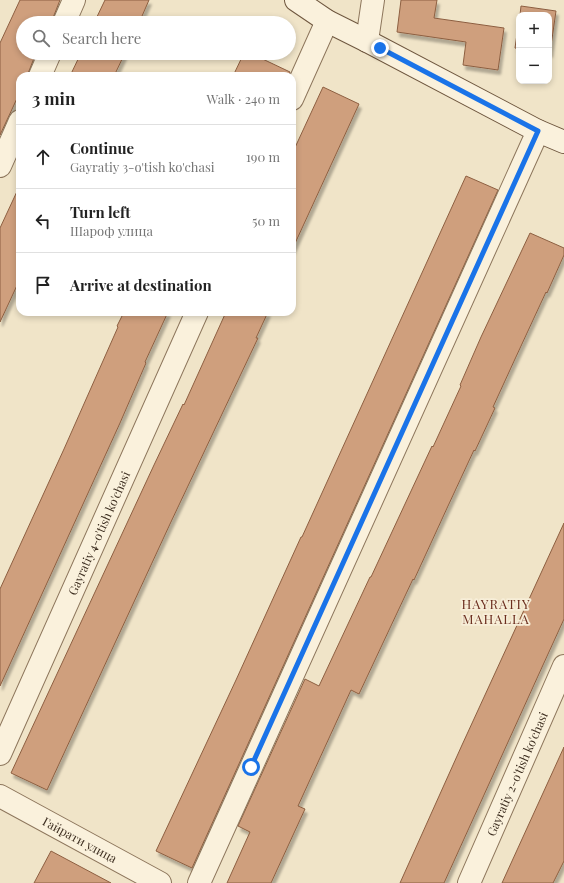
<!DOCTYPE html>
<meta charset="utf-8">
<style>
body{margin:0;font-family:"Playfair Display",serif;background:#f6f6f6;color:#222}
.controls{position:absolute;right:12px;top:12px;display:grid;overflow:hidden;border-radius:8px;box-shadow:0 2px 6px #0003}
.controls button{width:36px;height:36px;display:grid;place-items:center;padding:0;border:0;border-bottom:1px solid #e0e0e0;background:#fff;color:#222;font:20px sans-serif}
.stop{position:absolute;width:12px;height:12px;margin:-9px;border:3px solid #1a73e8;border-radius:50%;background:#fff}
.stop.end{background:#1a73e8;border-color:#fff;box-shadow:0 1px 4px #0008}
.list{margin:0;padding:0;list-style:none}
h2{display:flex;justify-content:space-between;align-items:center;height:52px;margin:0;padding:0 16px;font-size:17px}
h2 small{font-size:13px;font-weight:400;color:#767676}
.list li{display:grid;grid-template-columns:26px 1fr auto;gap:12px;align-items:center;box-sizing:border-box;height:64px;padding:0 16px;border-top:1px solid #e0e0e0}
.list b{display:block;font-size:15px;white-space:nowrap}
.list p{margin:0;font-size:13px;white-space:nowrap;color:#767676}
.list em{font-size:13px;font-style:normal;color:#767676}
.icon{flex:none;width:22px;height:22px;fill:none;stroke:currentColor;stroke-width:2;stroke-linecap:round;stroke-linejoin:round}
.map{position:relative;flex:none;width:564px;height:883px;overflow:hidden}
.search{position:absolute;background:#fff;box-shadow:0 2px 6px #0003;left:16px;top:16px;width:280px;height:44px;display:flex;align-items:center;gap:10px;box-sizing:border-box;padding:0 14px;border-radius:22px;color:#767676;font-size:15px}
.panel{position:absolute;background:#fff;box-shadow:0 2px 6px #0003;left:16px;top:72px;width:280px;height:244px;border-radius:12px}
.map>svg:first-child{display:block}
.building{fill:#cf9f7d;stroke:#8d5f41;filter:url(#shadow)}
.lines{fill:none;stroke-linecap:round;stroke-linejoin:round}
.street-casing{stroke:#8d765c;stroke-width:24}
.secondary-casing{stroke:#6f573f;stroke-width:24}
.street{stroke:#faf1dc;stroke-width:22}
.secondary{stroke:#faf1dc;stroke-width:22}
.route{stroke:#1a73e8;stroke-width:5}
.labels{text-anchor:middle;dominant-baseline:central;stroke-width:3.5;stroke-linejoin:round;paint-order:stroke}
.street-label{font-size:12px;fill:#3d2e20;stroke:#f7eed8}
.neighbourhood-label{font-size:13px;letter-spacing:1px;fill:#6b2e1e;stroke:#f7eed8}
</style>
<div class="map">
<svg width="564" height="883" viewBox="0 0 564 883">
<defs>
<filter id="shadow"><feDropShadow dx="2.5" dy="4.5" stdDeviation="1" flood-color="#0004"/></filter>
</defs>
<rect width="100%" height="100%" fill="#f0e4c8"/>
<!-- building -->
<g class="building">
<path d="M20,0H60L51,23H23V53H36L29,71L27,76H20V92L0,135V43Z"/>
<path d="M105,0H149L139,23H94Z"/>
<path d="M401,0H437L434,18L504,28L498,70L463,65L466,42L397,32Z"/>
<path d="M521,6L556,11L550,53H549V15H520Z"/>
<path d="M519,20V49L515,48Z"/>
<path d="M81,53H125L114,76H70Z"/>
<path d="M244,53H250L290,72L289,76H233Z"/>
<path d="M323,87L359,104L292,250V154Z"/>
<path d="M466,176L498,190L192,868L156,851L236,680L301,537H302Z"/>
<path d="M20,185V279L0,322V228Z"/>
<path d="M530,233L564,248V255L547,293L546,292L515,359L493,407L495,408L475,451L474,450L448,506L414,580L413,579L359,694L351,690L298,806L305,809L271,883H227L250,832L238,826L305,679L319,686L370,577H371L432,446L433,447L461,386L460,385L481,337Z"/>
<path d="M124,312H168L145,362L146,363L120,423L0,686V589L64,449L118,327L117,326Z"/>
<path d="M226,312H268L256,338H258L170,524L47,790L11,773L154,465L183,404L184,405Z"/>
<path d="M564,523V619L543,665L444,883H400L462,745Z"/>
<path d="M564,747V861L553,883H502Z"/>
<path d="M51,851L111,883H34Z"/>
</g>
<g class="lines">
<defs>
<g id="street">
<path d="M64,23L74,0"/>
<path d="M367,41L373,0"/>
<path d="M40,76L50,53"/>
<path d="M292,99L327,21"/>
<path d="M0,166L20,121"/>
<path id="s1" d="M0,754L197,312"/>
<path id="s2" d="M0,796L160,883"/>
<path d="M199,883L538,131"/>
<path id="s3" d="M469,883L564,666"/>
</g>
<path id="secondary" d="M296,0L327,21L367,41L538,131L564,142"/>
</defs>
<!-- street casing -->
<use href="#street" class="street-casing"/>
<!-- secondary casing -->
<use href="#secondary" class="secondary-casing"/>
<!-- street -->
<use href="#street" class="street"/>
<!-- secondary -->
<use href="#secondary" class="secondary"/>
</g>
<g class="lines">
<!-- route -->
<path class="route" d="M251,767L538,131L380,48"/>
</g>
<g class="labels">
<!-- street labels -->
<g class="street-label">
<text stroke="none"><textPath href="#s1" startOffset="242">Gayratiy 4-o'tish ko'chasi</textPath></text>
<text stroke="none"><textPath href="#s3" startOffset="119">Gayratiy 2-o'tish ko'chasi</textPath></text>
<text stroke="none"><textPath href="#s2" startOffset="91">Гайрати улица</textPath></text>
</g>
<!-- neighbourhood labels -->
<g class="neighbourhood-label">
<text x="496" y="603">HAYRATIY<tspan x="496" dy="15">MAHALLA</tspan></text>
</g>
</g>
</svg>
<div class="controls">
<button>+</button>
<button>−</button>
</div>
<div class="stop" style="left:251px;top:767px"></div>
<div class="stop end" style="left:380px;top:48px"></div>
<div class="search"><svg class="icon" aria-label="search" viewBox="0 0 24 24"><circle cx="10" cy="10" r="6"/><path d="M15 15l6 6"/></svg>Search here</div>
<section class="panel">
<h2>3 min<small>Walk · 240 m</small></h2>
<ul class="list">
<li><svg class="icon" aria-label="ahead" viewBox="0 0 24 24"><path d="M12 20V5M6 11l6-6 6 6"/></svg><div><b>Continue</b><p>Gayratiy 3-o'tish ko'chasi</p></div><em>190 m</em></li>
<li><svg class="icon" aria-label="left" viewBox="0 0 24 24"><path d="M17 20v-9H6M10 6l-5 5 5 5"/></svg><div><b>Turn left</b><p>Шароф улица</p></div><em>50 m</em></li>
<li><svg class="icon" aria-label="arrive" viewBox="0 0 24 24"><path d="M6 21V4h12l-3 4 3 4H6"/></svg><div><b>Arrive at destination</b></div></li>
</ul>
</section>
</div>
